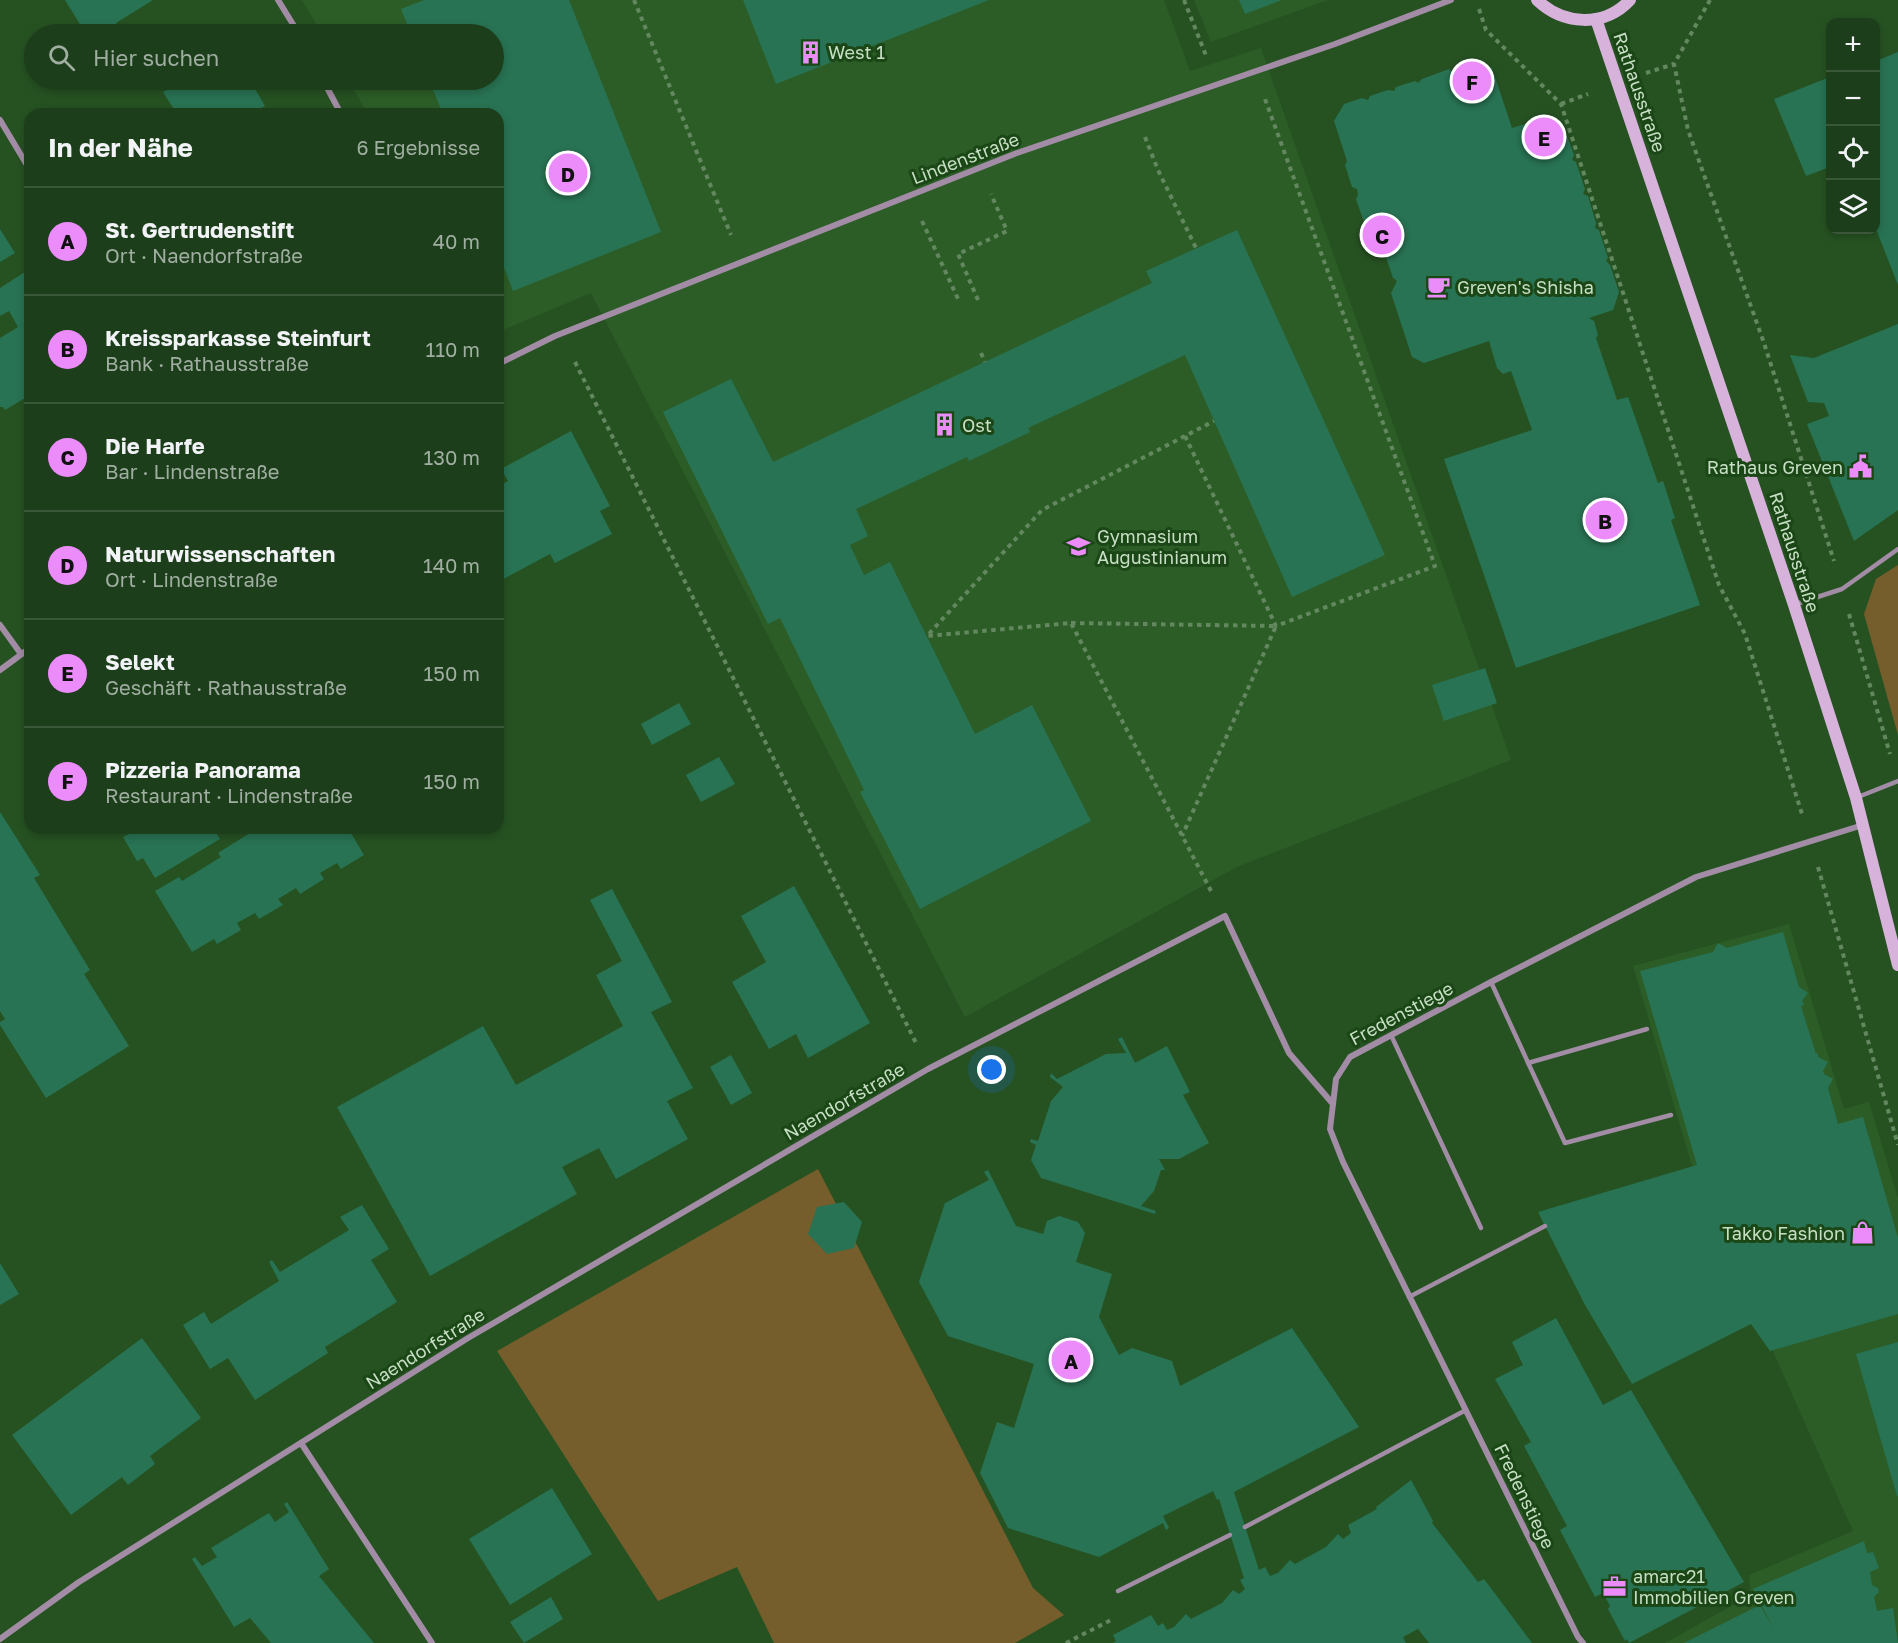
<!DOCTYPE html>
<html lang="de">
<meta charset="utf-8">
<style>
body{margin:0;font-family:"Golos Text",sans-serif;background:#254523;color:#f1f3f6}
.controls{position:absolute;right:18px;top:18px;display:grid;overflow:hidden;border-radius:12px;box-shadow:0 3px 9px #0003}
.controls button{width:54px;height:54px;display:grid;place-items:center;padding:0;border:0;border-bottom:2px solid #3a5739;background:#1c3e1a;color:#f1f3f6;font:30px sans-serif}
.you{position:absolute;left:992px;top:1070px;width:21px;height:21px;margin:-15px;border:4px solid #fff;border-radius:50%;background:#1a73e8;box-shadow:0 0 0 9px #1a73e833}
.badge{display:grid;place-items:center;width:39px;height:39px;border-radius:50%;background:#ec8cfb;color:#111;font-size:20px;font-weight:700}
.pin{position:absolute;translate:-50% -50%;border:3px solid #fff;box-shadow:0 2px 6px #0006}
.list{margin:0;padding:0;list-style:none}
h2{display:flex;justify-content:space-between;align-items:center;height:78px;margin:0;padding:0 24px;font-size:26px}
h2 small{font-size:20px;font-weight:400;color:#a0aea2}
.list li{display:grid;grid-template-columns:39px 1fr auto;gap:18px;align-items:center;box-sizing:border-box;height:108px;padding:0 24px;border-top:2px solid #3a5739}
.list b{display:block;font-size:22px;white-space:nowrap}
.list p{margin:0;font-size:20px;white-space:nowrap;color:#a0aea2}
.list em{font-size:20px;font-style:normal;color:#a0aea2}
.icon{flex:none;width:33px;height:33px;fill:none;stroke:currentColor;stroke-width:2;stroke-linecap:round;stroke-linejoin:round}
.map{position:relative;flex:none;width:1898px;height:1643px;overflow:hidden}
.search{position:absolute;background:#1c3e1a;box-shadow:0 3px 9px #0003;left:24px;top:24px;width:480px;height:66px;display:flex;align-items:center;gap:15px;box-sizing:border-box;padding:0 21px;border-radius:33px;color:#a0aea2;font-size:22px}
.panel{position:absolute;background:#1c3e1a;box-shadow:0 3px 9px #0003;left:24px;top:108px;width:480px;height:726px;border-radius:18px}
.map>svg:first-child{display:block}
.built{fill:#2c5d27}
.green{fill:#765d2c}
.building{fill:#287353}
.lines{fill:none;stroke-linecap:round;stroke-linejoin:round}
.path{stroke:#63875f;stroke-width:4;stroke-dasharray:4.5 4.5;stroke-linecap:butt}
.lane{stroke:#a38ca6;stroke-width:4.5}
.street{stroke:#a38ca6;stroke-width:6}
.secondary{stroke:#d7b3dc;stroke-width:12}
.labels{text-anchor:middle;dominant-baseline:central;stroke-width:6;stroke-linejoin:round;paint-order:stroke}
.poi-label{font-size:18px;fill:#c7dfc4;stroke:#1b4717;text-anchor:start}
.street-label{font-size:18px;fill:#c7dfc4;stroke:#1b4717}
</style>
<div class="map">
<svg width="1898" height="1643" viewBox="0 0 1898 1643">
<rect width="100%" height="100%" fill="#265222"/>
<!-- built -->
<g class="built">
<path d="M302,0H1164L1190,71L1261,48L1511,760L1237,867L965,1017L591,293L498,332V114H368L348,80H494V34H322Z"/>
<path d="M1194,0H1328L1211,42Z"/>
<path d="M1789,924L1844,1109L1869,1102L1898,1198V1643H1665L1751,1595L1749,1575L1853,1531L1695,1176L1633,966Z"/>
</g>
<!-- green -->
<g class="green">
<path d="M1898,565V735L1864,614L1876,579Z"/>
<path d="M818,1169L1033,1588L1064,1615L1015,1643H774L737,1567L658,1601L497,1351Z"/>
</g>
<!-- building -->
<g class="building">
<path d="M65,0H153L116,23L118,26L103,34H86Z"/>
<path d="M424,0H569L661,232L513,291L498,252V114H443L429,80H494V34H411L401,9Z"/>
<path d="M743,0H989L776,84Z"/>
<path d="M1239,0H1282L1245,14Z"/>
<path d="M1898,52V285L1876,229V61Z"/>
<path d="M1474,61L1492,68L1512,128L1548,117L1564,128L1574,155L1572,160L1576,162L1585,189L1583,194L1588,196L1596,223L1595,228L1599,230L1608,258L1606,261L1610,265L1619,292L1613,310L1589,318L1594,321L1598,335L1596,338L1617,400L1628,397L1658,483L1663,481L1675,518L1671,520L1700,605L1516,668L1444,459L1532,430L1511,371L1503,374L1497,368L1489,341L1424,363L1412,357L1391,293L1397,281L1393,278L1380,240L1382,235L1369,229L1368,224L1364,222L1356,199L1358,195L1357,189L1352,187L1345,165L1347,161L1334,121L1344,104L1362,98L1368,100L1370,96L1388,90L1394,91L1396,87L1415,81L1418,83L1422,79L1449,69L1452,72L1457,67Z"/>
<path d="M1830,77V167L1806,176L1774,99Z"/>
<path d="M184,80H250L265,106L251,114H177L163,92Z"/>
<path d="M0,229L15,253L0,262Z"/>
<path d="M1237,230L1385,555L1292,597L1185,355L1028,428L1030,432L969,461L967,457L856,509L868,536L850,545L864,575L890,562L975,734L1032,705L1091,821L920,909L860,792L864,790L780,618L768,624L663,412L731,379L773,462L1152,283L1146,271Z"/>
<path d="M25,272L30,280V395L5,410L3,407H0V338L18,327L9,311L0,316V288Z"/>
<path d="M1898,324V510L1854,541L1807,424L1829,416L1824,403L1808,402L1790,355L1814,358Z"/>
<path d="M571,431L610,506L600,511L612,534L555,563L550,554L498,582V487L508,481L501,469Z"/>
<path d="M1485,668L1497,703L1444,721L1432,685Z"/>
<path d="M679,703L691,724L652,745L641,724Z"/>
<path d="M719,757L735,784L701,802L686,775Z"/>
<path d="M0,812L40,875L34,878L90,970L84,974L129,1046L46,1098L0,1025V1022L5,1019L0,1011Z"/>
<path d="M125,828H213L220,839L155,878L143,858L137,861L123,837L129,834Z"/>
<path d="M258,828H262L263,831L268,828H348L364,855L341,869L337,863L320,873L324,879L300,894L296,888L278,899L283,905L259,919L255,913L237,923L241,930L217,944L214,939L192,952L155,891L179,877L182,881L221,857L218,853Z"/>
<path d="M794,886L870,1023L808,1058L796,1034L769,1049L732,982L766,962L741,916Z"/>
<path d="M612,889L672,1002L651,1012L693,1088L667,1101L688,1139L616,1179L599,1148L562,1167L577,1194L430,1276L337,1107L483,1026L516,1085L623,1026L596,975L622,961L590,900Z"/>
<path d="M1783,932L1799,987L1808,993L1802,1001L1804,1005L1801,1006L1816,1054L1818,1053V1057L1828,1062L1823,1071L1824,1074L1833,1079L1828,1088L1838,1124L1863,1117L1898,1238V1314L1770,1351L1751,1324L1632,1384L1585,1305L1538,1212L1697,1165L1640,971L1713,952L1718,943L1727,948Z"/>
<path d="M1122,1037L1135,1063L1167,1046L1190,1092L1183,1095L1209,1143L1179,1159H1159L1165,1170H1161L1154,1191L1141,1206L1156,1211L1155,1214L1041,1178L1031,1160L1036,1145L1030,1142L1031,1139L1038,1141L1051,1101L1063,1087L1050,1077L1051,1073L1057,1079L1106,1054L1126,1053L1118,1039Z"/>
<path d="M731,1055L752,1093L731,1105L710,1067Z"/>
<path d="M988,1170L1016,1226L1043,1234L1047,1221L1059,1216L1078,1222L1085,1233L1076,1262L1112,1274L1099,1317L1119,1355L1132,1348L1172,1361L1180,1386L1292,1328L1359,1427L1234,1492L1259,1570L1265,1567L1270,1576L1278,1573L1290,1560L1295,1564L1326,1547L1338,1534L1343,1539L1351,1533L1348,1525L1377,1509L1376,1507L1411,1480L1433,1521L1432,1523L1478,1582L1484,1579L1532,1643H1429L1418,1629L1403,1637L1406,1643H1113L1116,1641L1113,1635L1151,1615L1158,1626L1163,1623L1167,1630L1174,1627L1186,1614L1191,1619L1222,1603L1233,1590L1239,1594L1245,1589L1240,1580L1244,1578L1219,1499L1217,1500L1213,1491L1163,1516L1169,1528L1166,1530L1163,1523L1099,1557L1008,1528L980,1473L997,1422L1014,1428L1034,1364L948,1336L919,1282L945,1203L989,1180L984,1172Z"/>
<path d="M844,1202L862,1222L854,1248L827,1254L808,1234L817,1207Z"/>
<path d="M362,1205L389,1249L371,1260L397,1302L325,1347L328,1353L255,1400L228,1358L210,1369L183,1325L204,1312L211,1324L279,1281L269,1262L272,1260L280,1272L349,1230L340,1217Z"/>
<path d="M0,1263L19,1294L0,1305Z"/>
<path d="M1556,1318L1603,1405L1631,1390L1744,1582L1629,1643L1627,1639L1625,1641L1608,1609L1610,1606L1603,1593L1595,1597L1560,1530L1567,1526L1524,1446L1531,1442L1495,1379L1523,1365L1512,1342Z"/>
<path d="M142,1338L201,1418L150,1456L155,1464L128,1485L122,1477L71,1515L12,1435Z"/>
<path d="M1898,1342V1496H1897L1856,1354Z"/>
<path d="M552,1488L592,1554L510,1605L469,1539Z"/>
<path d="M287,1502L329,1569L319,1576L374,1643H271L250,1618L234,1627L192,1559L195,1557L202,1566L217,1557L211,1548L269,1513L275,1522L289,1512L284,1504Z"/>
<path d="M1864,1541L1867,1553L1873,1552L1879,1568L1870,1572L1872,1585L1878,1588L1879,1592L1874,1597L1877,1611L1893,1608L1898,1643H1684L1760,1605L1774,1629L1753,1589Z"/>
<path d="M551,1597L563,1619L524,1643L510,1622Z"/>
</g>
<g class="lines">
<!-- path -->
<g class="path">
<path d="M634,0L731,235"/>
<path d="M1184,0L1207,58"/>
<path d="M1710,0L1674,64L1688,130L1764,343L1834,561"/>
<path d="M1479,9L1486,30L1561,104L1719,585L1745,634L1802,814"/>
<path d="M1646,73L1674,64"/>
<path d="M1561,104L1588,94"/>
<path d="M1145,137L1158,170L1196,248"/>
<path d="M922,221L959,301"/>
<path d="M978,300L958,254L1007,231L991,194"/>
<path d="M981,353L985,362"/>
<path d="M575,362L916,1043"/>
<path d="M1185,436L1276,626L1435,566L1265,99"/>
<path d="M1849,614L1890,754"/>
<path d="M1071,623L1276,626L1182,836"/>
<path d="M1818,867L1898,1145"/>
<path d="M1211,891L1071,623L927,636L1042,510L1214,421"/>
<path d="M1066,1643L1111,1620"/>
</g>
<!-- lane -->
<g class="lane">
<path d="M1796,604L1842,589L1898,549"/>
<path d="M1858,797L1898,781"/>
<path d="M1491,982L1565,1143L1671,1115"/>
<path d="M1391,1035L1481,1228"/>
<path d="M1528,1063L1647,1029"/>
<path d="M1409,1297L1545,1226"/>
<path d="M1245,1527L1466,1410"/>
<path d="M1118,1591L1230,1535"/>
</g>
<!-- street -->
<g class="street">
<path d="M278,0L299,34"/>
<path d="M323,80L341,114"/>
<path d="M0,120L30,170"/>
<path d="M498,364L555,336L1017,153L1335,44L1451,0"/>
<path d="M0,625L21,654"/>
<path d="M0,670L30,648"/>
<path d="M301,1443L432,1643"/>
<path d="M0,1639L79,1582L468,1338L928,1069L1225,916L1289,1053L1333,1104"/>
<path d="M1583,1643L1578,1637L1343,1162L1330,1129L1336,1079L1350,1057L1491,982L1696,877L1863,825"/>
</g>
<!-- secondary -->
<g class="secondary">
<path d="M1537,0C1563,25 1604,28 1630,0"/>
<path d="M1596,19L1794,605L1856,798L1898,965"/>
</g>
</g>
<!-- icons -->
<defs>
<symbol id="building-bare" viewBox="-9 -9 18 18"><path d="M-4-6H4V6H1V3H-1V6H-4ZM-2.5-4.3h1.7v1.8h-1.7ZM.8-4.3h1.7v1.8H.8ZM-2.5-1h1.7V.8h-1.7ZM.8-1h1.7V.8H.8Z" fill="#ec8cfb" stroke="#1b4717" stroke-width="2.5" paint-order="stroke"/></symbol>
<symbol id="cafe-bare" viewBox="-9 -9 18 18"><path d="M-5.5-4.5H6V0H3Q3 3.5 0 3.5H-2.5Q-5.5 3.5-5.5 0ZM3-3.2v2h1.7v-2ZM-6 4.5H4V6H-6Z" fill="#ec8cfb" stroke="#1b4717" stroke-width="2.5" paint-order="stroke"/></symbol>
<symbol id="civic-bare" viewBox="-9 -9 18 18"><path d="M-.6-6.5H3V-4.5H.6V-3L4-1V1h2V6H-6V1h2V-1L-.6-3ZM-1.2 2.5V6h2.4V2.5Z" fill="#ec8cfb" stroke="#1b4717" stroke-width="2.5" paint-order="stroke"/></symbol>
<symbol id="school-bare" viewBox="-9 -9 18 18"><path d="M0-5L7-2L0 1L-7-2ZM-4 1L0 2.5L4 1V4Q0 6-4 4Z" fill="#ec8cfb" stroke="#1b4717" stroke-width="2.5" paint-order="stroke"/></symbol>
<symbol id="shop-bare" viewBox="-9 -9 18 18"><path d="M-5-2.5h2.3a2.7 3.5 0 0 1 5.4 0H5L5.5 6h-11ZM-1.5-2.5h3a1.5 2.3 0 0 0-3 0Z" fill="#ec8cfb" stroke="#1b4717" stroke-width="2.5" paint-order="stroke"/></symbol>
<symbol id="office-bare" viewBox="-9 -9 18 18"><path d="M-6-3h4V-5.5h4V-3h4V5H-6ZM-1-4.5V-3h2v-1.5ZM-6 0V1H6V0Z" fill="#ec8cfb" stroke="#1b4717" stroke-width="2.5" paint-order="stroke"/></symbol>
</defs>
<g fill-rule="evenodd">
<use href="#building-bare" x="794" y="36" width="33" height="33"/>
<use href="#cafe-bare" x="1422" y="270" width="33" height="33"/>
<use href="#building-bare" x="928" y="408" width="33" height="33"/>
<use href="#civic-bare" x="1844" y="450" width="33" height="33"/>
<use href="#school-bare" x="1062" y="530" width="33" height="33"/>
<use href="#shop-bare" x="1846" y="1216" width="33" height="33"/>
<use href="#office-bare" x="1598" y="1570" width="33" height="33"/>
</g>
<g class="labels">
<!-- poi labels -->
<g class="poi-label">
<text x="828" y="52">West 1</text>
<text x="1457" y="287">Greven's Shisha</text>
<text x="962" y="425">Ost</text>
<text x="1843" y="467" text-anchor="end">Rathaus Greven</text>
<text x="1097" y="536">Gymnasium<tspan x="1097" dy="21">Augustinianum</tspan></text>
<text x="1845" y="1233" text-anchor="end">Takko Fashion</text>
<text x="1633" y="1576">amarc21<tspan x="1633" dy="21">Immobilien Greven</tspan></text>
</g>
<!-- street labels -->
<g class="street-label">
<text transform="translate(1640 92) rotate(71)">Rathausstraße</text>
<text transform="translate(965 158) rotate(-21)">Lindenstraße</text>
<text transform="translate(1795 552) rotate(72)">Rathausstraße</text>
<text transform="translate(1401 1013) rotate(-28)">Fredenstiege</text>
<text transform="translate(844 1101) rotate(-30)">Naendorfstraße</text>
<text transform="translate(425 1348) rotate(-32)">Naendorfstraße</text>
<text transform="translate(1525 1496) rotate(64)">Fredenstiege</text>
</g>
</g>
</svg>
<div class="controls">
<button>+</button>
<button>−</button>
<button><svg class="icon" aria-label="locate" viewBox="0 0 24 24"><circle cx="12" cy="12" r="6"/><path d="M12 2v4M12 18v4M2 12h4M18 12h4"/></svg></button>
<button><svg class="icon" aria-label="layers" viewBox="0 0 24 24"><path d="M12 4l9 5-9 5-9-5zM3 14l9 5 9-5"/></svg></button>
</div>
<div class="you"></div>
<div class="pin badge" style="left:1071px;top:1360px">A</div>
<div class="pin badge" style="left:1605px;top:520px">B</div>
<div class="pin badge" style="left:1382px;top:235px">C</div>
<div class="pin badge" style="left:568px;top:173px">D</div>
<div class="pin badge" style="left:1544px;top:137px">E</div>
<div class="pin badge" style="left:1472px;top:81px">F</div>
<div class="search"><svg class="icon" aria-label="search" viewBox="0 0 24 24"><circle cx="10" cy="10" r="6"/><path d="M15 15l6 6"/></svg>Hier suchen</div>
<section class="panel">
<h2>In der Nähe<small>6 Ergebnisse</small></h2>
<ul class="list">
<li><span class="badge">A</span><div><b>St. Gertrudenstift</b><p>Ort · Naendorfstraße</p></div><em>40 m</em></li>
<li><span class="badge">B</span><div><b>Kreissparkasse Steinfurt</b><p>Bank · Rathausstraße</p></div><em>110 m</em></li>
<li><span class="badge">C</span><div><b>Die Harfe</b><p>Bar · Lindenstraße</p></div><em>130 m</em></li>
<li><span class="badge">D</span><div><b>Naturwissenschaften</b><p>Ort · Lindenstraße</p></div><em>140 m</em></li>
<li><span class="badge">E</span><div><b>Selekt</b><p>Geschäft · Rathausstraße</p></div><em>150 m</em></li>
<li><span class="badge">F</span><div><b>Pizzeria Panorama</b><p>Restaurant · Lindenstraße</p></div><em>150 m</em></li>
</ul>
</section>
</div>
